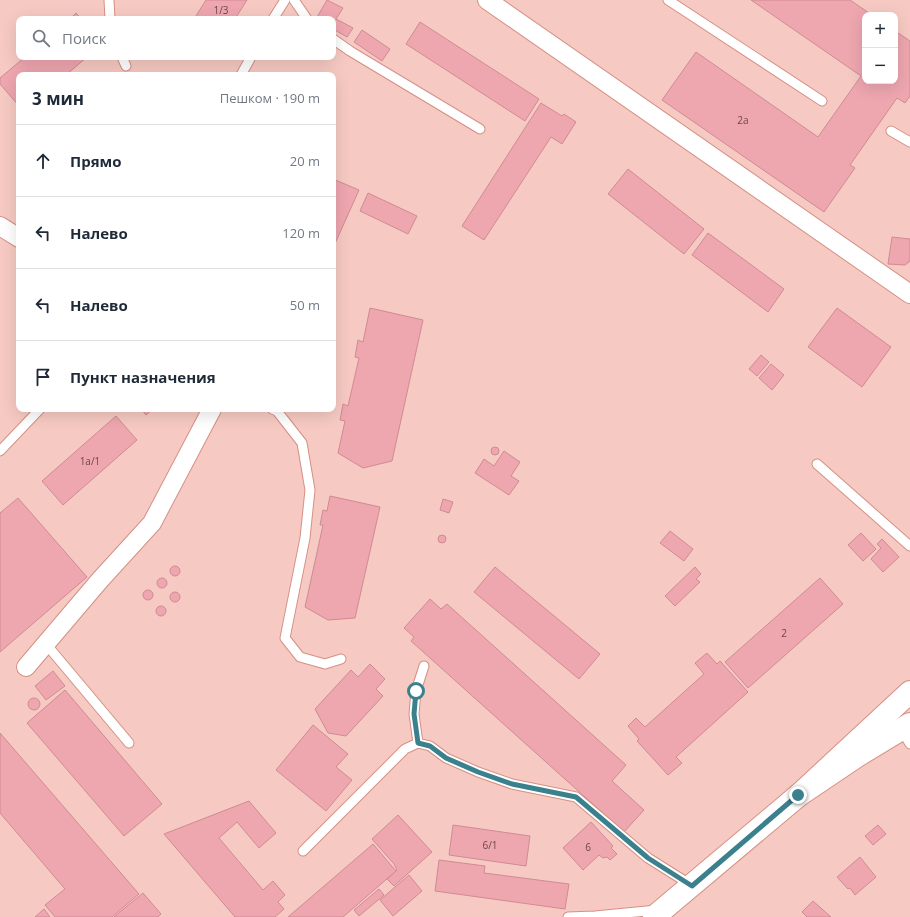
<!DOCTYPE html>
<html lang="ru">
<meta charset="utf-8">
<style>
body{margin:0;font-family:"Open Sans",sans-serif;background:#f2f2f3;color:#1f2937}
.controls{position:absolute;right:12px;top:12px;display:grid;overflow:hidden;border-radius:8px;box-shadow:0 4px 16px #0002}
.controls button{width:36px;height:36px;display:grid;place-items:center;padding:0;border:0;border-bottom:1px solid #e0e1e3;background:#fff;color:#1f2937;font:20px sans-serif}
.stop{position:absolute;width:12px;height:12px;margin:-9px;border:3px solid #3b818d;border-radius:50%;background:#fff}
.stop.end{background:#3b818d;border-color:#fff;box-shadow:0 1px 4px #0008}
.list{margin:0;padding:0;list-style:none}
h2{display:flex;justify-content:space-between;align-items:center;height:52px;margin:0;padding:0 16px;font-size:17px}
h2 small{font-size:13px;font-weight:400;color:#747a83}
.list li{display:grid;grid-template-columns:26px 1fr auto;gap:12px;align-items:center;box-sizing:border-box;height:72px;padding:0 16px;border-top:1px solid #e0e1e3}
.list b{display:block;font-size:15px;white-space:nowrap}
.list em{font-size:13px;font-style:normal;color:#747a83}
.icon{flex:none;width:22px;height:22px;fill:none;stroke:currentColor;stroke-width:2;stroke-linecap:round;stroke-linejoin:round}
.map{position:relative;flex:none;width:910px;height:917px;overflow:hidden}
.search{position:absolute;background:#fff;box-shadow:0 4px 16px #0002;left:16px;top:16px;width:320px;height:44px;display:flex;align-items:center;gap:10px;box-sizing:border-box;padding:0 14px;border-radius:8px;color:#747a83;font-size:15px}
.panel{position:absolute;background:#fff;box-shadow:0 4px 16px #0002;left:16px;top:72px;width:320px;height:340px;border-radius:8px}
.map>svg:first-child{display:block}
.building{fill:#eea6af;stroke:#d08a94}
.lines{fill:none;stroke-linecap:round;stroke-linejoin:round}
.lane-casing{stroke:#d59084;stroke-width:11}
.street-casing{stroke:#d59084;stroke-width:20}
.secondary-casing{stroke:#d59084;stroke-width:24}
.highway-casing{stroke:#d59084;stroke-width:24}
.lane{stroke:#fff;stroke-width:9}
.street{stroke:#fff;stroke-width:18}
.secondary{stroke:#fff;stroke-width:22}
.highway{stroke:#fff;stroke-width:22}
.route{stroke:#3b818d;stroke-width:5}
.labels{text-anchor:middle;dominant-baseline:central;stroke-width:3;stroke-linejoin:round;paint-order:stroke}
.number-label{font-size:10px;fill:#6f4847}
</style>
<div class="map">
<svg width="910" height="917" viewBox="0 0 910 917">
<rect width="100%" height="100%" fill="#f6cac2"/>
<!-- building -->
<g class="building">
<path d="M206,0H247L235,19H194Z"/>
<path d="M327,0L343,8L336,19L353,28L347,37L333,29V19H316Z"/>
<path d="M751,0H850L872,15H865V81H895V31L910,41V96L905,103L897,98L850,165L855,168L824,212L662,100L696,52L818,137L861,76Z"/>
<path d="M76,13L81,19H70Z"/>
<path d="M420,22L539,99L525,121L406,44Z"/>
<path d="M362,30L390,49L382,61L354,42Z"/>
<path d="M25,57H87L66,75H19V106L0,84V78Z"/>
<path d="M541,103L562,116L564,114L576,122L562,144L551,137L484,240L462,226Z"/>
<path d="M628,169L704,229L684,254L608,194Z"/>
<path d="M333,179L359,190L333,248Z"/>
<path d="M368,193L417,216L408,234L360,211Z"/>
<path d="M708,233L784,289L768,312L692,255Z"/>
<path d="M892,237L910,239V260L909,262L905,265L888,264Z"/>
<path d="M370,308L423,320L392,461L363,468L338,453L345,421L340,420L343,404L348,406L359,358L355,357L358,340L363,342Z"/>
<path d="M837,308L891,347L862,387L808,347Z"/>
<path d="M761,355L769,362L757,376L749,369Z"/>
<path d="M771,364L784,375L772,390L759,378Z"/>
<path d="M141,409H153L146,415Z"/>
<path d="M116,416L137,440L63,505L42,481Z"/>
<circle cx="495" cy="451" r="4"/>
<path d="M504,451L520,462L511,476L519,481L509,495L475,473L484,459L494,466Z"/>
<path d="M330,496L380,507L355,618L328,620L305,607L323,525H320L323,510L327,511Z"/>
<path d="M18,498L87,577L0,652V513Z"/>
<path d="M443,499L453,502L449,513L440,510Z"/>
<path d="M670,531L693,549L684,561L660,543Z"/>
<path d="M861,533L876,549L863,561L848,545Z"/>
<circle cx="442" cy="539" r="4"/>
<path d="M882,539L899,557L883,572L871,559L881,548L877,544Z"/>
<circle cx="175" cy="571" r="5"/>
<path d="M495,567L600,654L579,679L474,592Z"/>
<path d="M695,567L701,574L696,579L700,582L675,606L665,596Z"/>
<circle cx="162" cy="583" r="5"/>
<path d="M820,578L843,604L748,688L725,662Z"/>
<circle cx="148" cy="595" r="5"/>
<circle cx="175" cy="597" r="5"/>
<path d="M430,599L441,609L447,604L626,765L612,781L644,810L624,832L411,641L414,637L404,628Z"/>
<circle cx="161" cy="611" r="5"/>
<path d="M707,653L717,664L720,661L748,692L676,757L682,763L668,775L637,741L639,739L628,726L636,718L645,727L704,674L695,663Z"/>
<path d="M370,664L385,679L376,689L383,696L346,736L328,733L315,709L351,670L358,677Z"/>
<path d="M53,671L65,686L46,700L35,686Z"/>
<path d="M65,690L162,804L124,836L27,723Z"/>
<circle cx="34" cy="704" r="6"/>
<path d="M313,725L348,754L336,767L352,780L326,811L276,770Z"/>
<path d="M0,733L139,894L112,917H55L45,905L65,889L0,813Z"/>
<path d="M249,801L276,833L259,848L237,822L219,838L263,890L273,881L285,895L278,902L284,909L275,917H235L164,834Z"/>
<path d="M398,815L432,852L394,886L387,879L397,870L394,864L372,839Z"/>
<path d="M591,822L613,846L611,848L617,854L610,860L607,857L603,858L599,855L583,870L563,848Z"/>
<path d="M453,825L530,836L526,866L449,855Z"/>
<path d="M878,825L886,834L873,845L865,836Z"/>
<path d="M373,844L396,871L343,917H288Z"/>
<path d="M860,857L876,877L855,895L850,888L848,889L837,877Z"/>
<path d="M439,860L485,866L484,873L569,884L565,909L435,891Z"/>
<path d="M409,875L422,891L393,916L380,900Z"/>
<path d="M379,889L384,895L359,916L354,910Z"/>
<path d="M143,893L161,914L158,917H114Z"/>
<path d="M813,901L831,917H807L802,912Z"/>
<path d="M44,909L50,917H35Z"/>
</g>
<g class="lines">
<defs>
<g id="lane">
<path d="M109,0L110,19"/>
<path d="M294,0L307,19"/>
<path d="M668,0L822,101"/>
<path d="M273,19L285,0"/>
<path d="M333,39L350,51L480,129"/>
<path d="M122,57L126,66"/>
<path d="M241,75L251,57"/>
<path d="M891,131L910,142"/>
<path d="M272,409L277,411L302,443L310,490L305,538L285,638L300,657L325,664L341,659"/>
<path d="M0,451L40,409"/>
<path d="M817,464L910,546"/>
<path d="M46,644L129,743"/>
<path d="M901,729L910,744"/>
<path d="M418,743L414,714L416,691L424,666"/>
<path d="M303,851L405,749L418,743L430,746L446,758L478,772L512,784L576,797L648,858L691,885"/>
<path d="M568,917L595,916L657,910"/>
</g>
<g id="street">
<path d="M487,0L910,294"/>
<path d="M0,226L19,238"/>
<path d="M26,667L100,580L152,523L212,409"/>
</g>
<path id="secondary" d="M654,917L799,795L857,756L910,724"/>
<path id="highway" d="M799,795L910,692"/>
</defs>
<!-- lane casing -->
<use href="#lane" class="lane-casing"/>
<!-- street casing -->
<use href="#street" class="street-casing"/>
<!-- secondary casing -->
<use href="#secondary" class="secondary-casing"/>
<!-- highway casing -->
<use href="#highway" class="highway-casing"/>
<!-- lane -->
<use href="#lane" class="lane"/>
<!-- street -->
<use href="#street" class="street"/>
<!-- secondary -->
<use href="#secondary" class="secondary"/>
<!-- highway -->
<use href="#highway" class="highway"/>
</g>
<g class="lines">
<!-- route -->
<path class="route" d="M416,691L414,714L418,743L430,746L446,758L478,772L512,784L576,797L648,858L692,886L798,795"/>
</g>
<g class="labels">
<!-- number labels -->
<g class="number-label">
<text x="221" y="10">1/3</text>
<text x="743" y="120">2а</text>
<text x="90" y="461">1а/1</text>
<text x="784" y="633">2</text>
<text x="490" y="845">6/1</text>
<text x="588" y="847">6</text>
</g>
</g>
</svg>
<div class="controls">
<button>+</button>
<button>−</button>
</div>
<div class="stop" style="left:416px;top:691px"></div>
<div class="stop end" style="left:798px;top:795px"></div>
<div class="search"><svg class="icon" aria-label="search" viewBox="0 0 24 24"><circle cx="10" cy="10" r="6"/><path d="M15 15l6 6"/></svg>Поиск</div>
<section class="panel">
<h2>3 мин<small>Пешком · 190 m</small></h2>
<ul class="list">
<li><svg class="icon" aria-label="ahead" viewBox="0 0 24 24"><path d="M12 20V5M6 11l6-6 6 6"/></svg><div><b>Прямо</b></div><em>20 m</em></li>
<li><svg class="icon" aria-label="left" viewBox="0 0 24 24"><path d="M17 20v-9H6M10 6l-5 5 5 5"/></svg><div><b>Налево</b></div><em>120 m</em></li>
<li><svg class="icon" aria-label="left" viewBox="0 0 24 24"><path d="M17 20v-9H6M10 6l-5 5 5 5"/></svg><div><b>Налево</b></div><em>50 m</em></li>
<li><svg class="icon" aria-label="arrive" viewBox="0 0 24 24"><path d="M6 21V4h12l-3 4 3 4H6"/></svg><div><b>Пункт назначения</b></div></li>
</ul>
</section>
</div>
